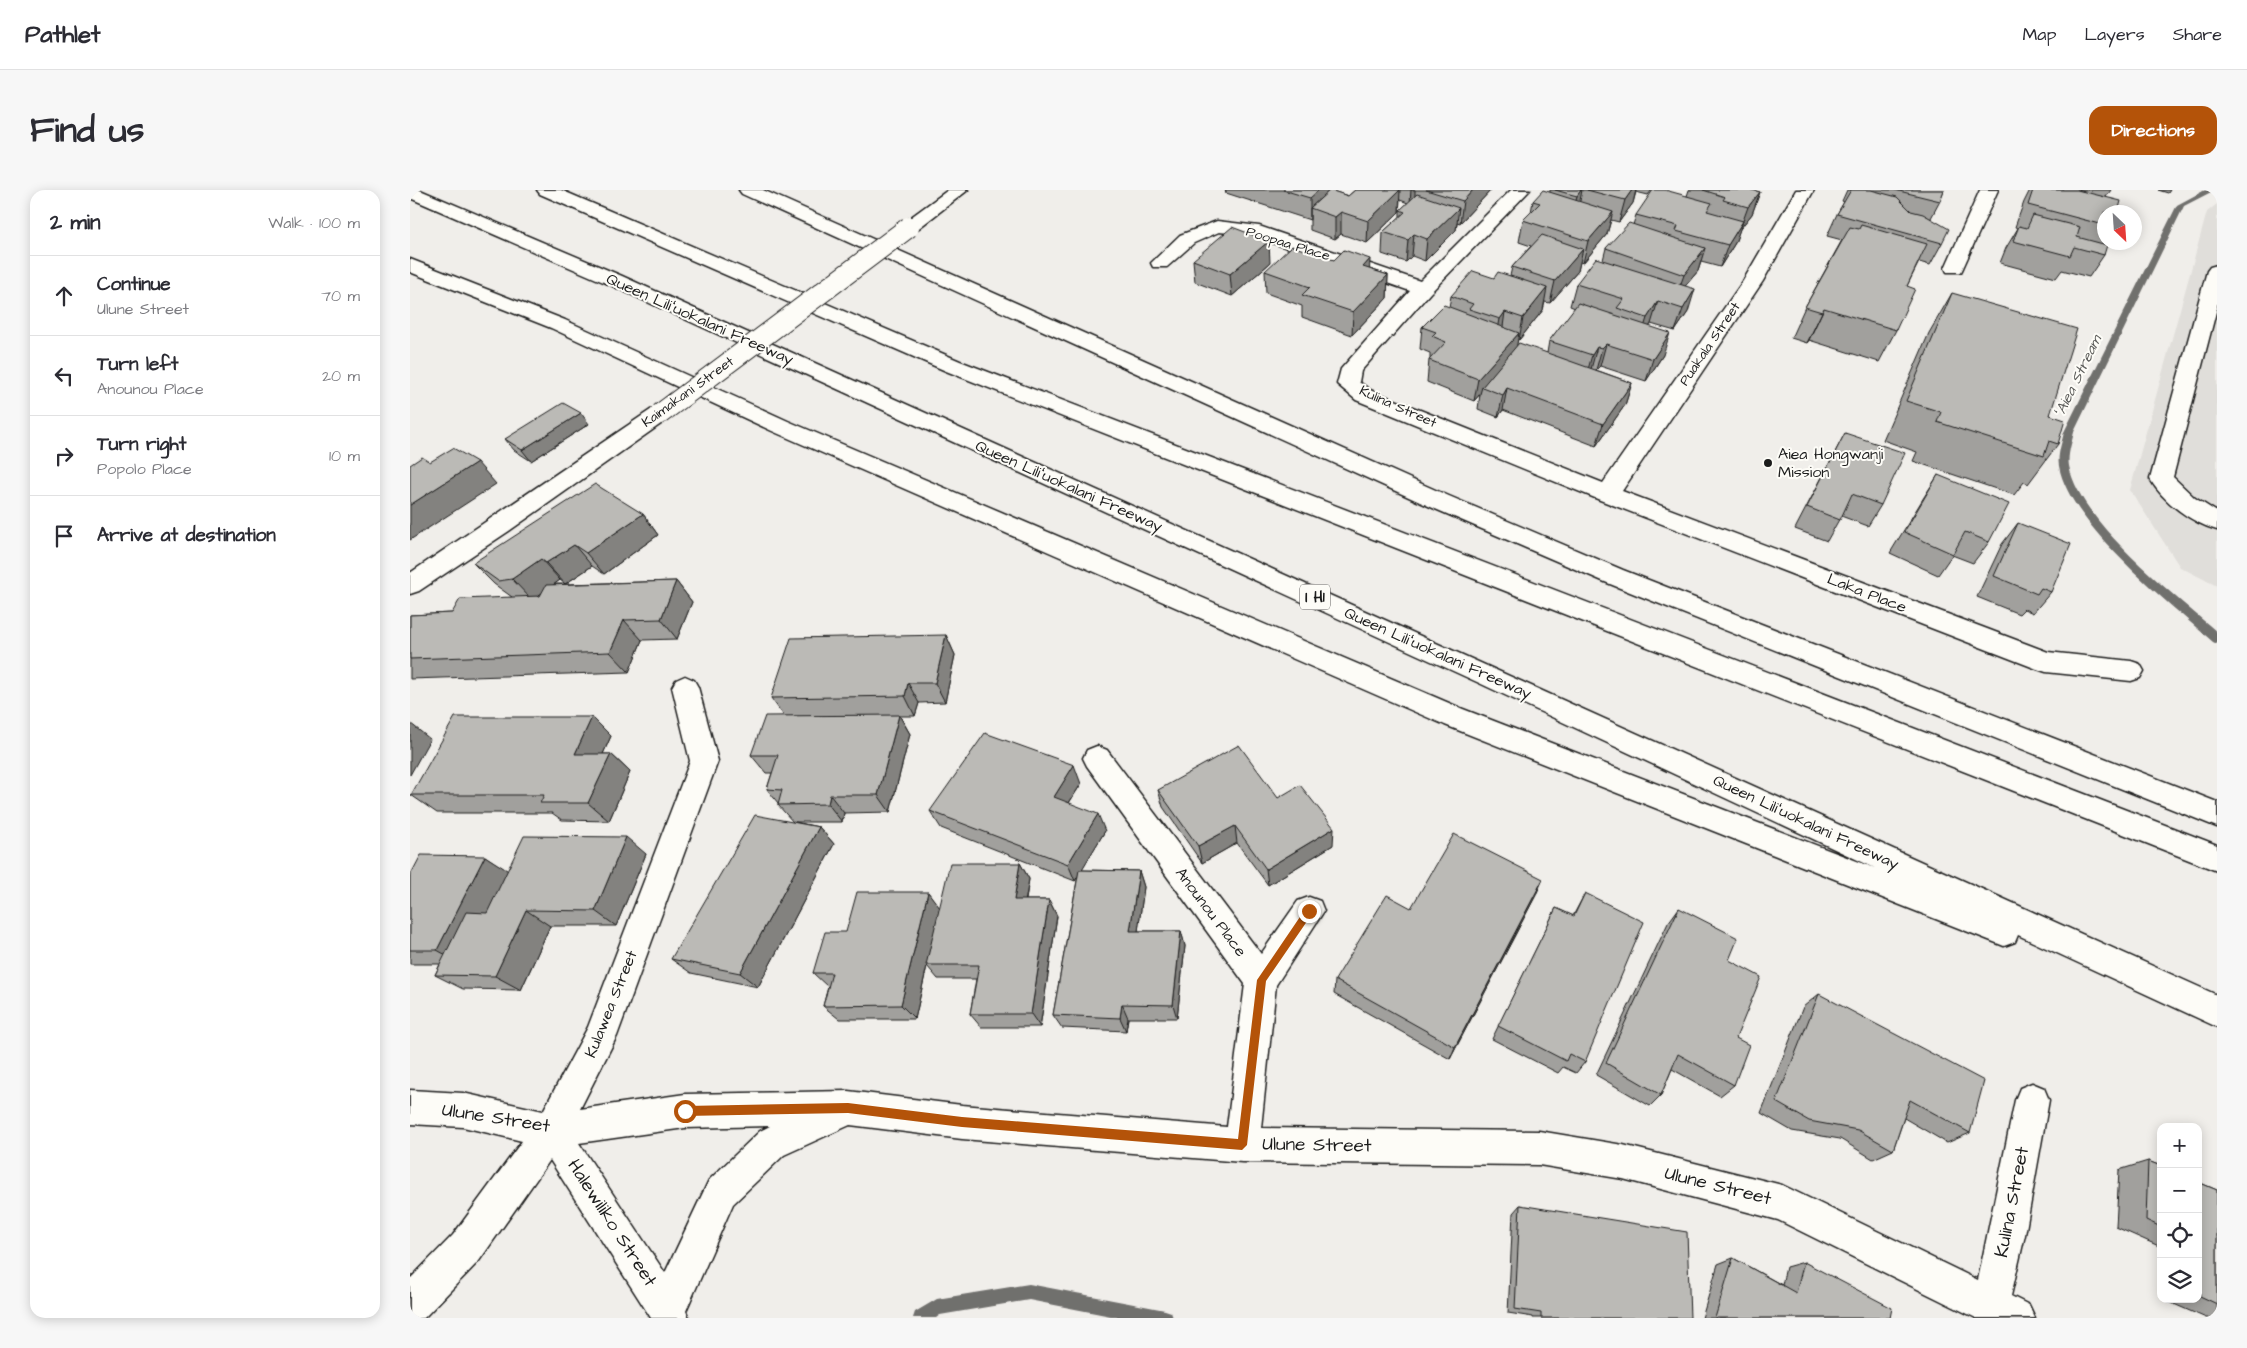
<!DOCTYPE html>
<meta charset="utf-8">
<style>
body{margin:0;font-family:"Architects Daughter",sans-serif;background:#f7f7f7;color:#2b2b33}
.controls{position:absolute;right:15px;bottom:15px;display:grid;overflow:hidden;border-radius:10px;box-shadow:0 2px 12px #0003}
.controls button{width:45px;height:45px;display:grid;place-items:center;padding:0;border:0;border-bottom:1px solid #e1e1e2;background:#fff;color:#2b2b33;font:25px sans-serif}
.compass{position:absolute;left:1687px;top:15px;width:45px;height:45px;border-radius:50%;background:#fff;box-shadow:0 2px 12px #0003;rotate:155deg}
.stop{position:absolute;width:15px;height:15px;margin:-11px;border:4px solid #b45309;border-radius:50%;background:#fff}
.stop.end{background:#b45309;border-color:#fff;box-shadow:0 1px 5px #0008}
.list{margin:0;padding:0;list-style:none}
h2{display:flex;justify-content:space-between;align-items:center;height:65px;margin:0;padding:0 20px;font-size:21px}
h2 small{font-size:16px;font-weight:400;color:#7c7c81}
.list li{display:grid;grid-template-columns:32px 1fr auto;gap:15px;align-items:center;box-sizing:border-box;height:80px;padding:0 20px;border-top:1px solid #e1e1e2}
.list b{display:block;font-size:19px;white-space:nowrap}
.list p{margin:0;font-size:16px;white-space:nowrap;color:#7c7c81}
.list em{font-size:16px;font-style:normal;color:#7c7c81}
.icon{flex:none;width:28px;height:28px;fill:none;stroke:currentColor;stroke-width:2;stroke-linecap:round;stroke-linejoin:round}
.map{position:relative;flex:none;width:1807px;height:1128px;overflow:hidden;border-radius:15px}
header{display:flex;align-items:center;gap:30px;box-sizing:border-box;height:70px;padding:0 25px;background:#fff;border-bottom:1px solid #e1e1e2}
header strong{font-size:24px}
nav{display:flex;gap:28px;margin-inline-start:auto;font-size:18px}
.intro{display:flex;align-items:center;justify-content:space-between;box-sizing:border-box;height:120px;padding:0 30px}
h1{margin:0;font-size:35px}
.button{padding:12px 22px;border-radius:15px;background:#b45309;color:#fff;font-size:18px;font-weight:700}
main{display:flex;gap:30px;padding:0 30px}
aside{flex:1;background:#fff;border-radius:15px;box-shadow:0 2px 12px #0003}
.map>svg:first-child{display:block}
.built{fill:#e0deda}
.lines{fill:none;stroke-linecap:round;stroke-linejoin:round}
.stream{fill:#706f6d;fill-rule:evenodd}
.minor-casing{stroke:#1c1c1c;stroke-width:3}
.highway-casing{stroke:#1c1c1c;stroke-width:3}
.minor{fill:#fdfcf7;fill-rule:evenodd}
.highway{fill:#fdfcf7;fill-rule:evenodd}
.minor-bridge-casing{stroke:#1c1c1c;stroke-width:22;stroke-linecap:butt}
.minor-bridge{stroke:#fdfcf7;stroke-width:20}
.wall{fill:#a1a09d;stroke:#1c1c1c;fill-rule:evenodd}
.shaded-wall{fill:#83827f;stroke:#1c1c1c}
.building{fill:#bbbab6;stroke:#1c1c1c}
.route{fill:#b45309}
.poi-dot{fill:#1c1c1c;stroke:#fdfcf7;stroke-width:2}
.labels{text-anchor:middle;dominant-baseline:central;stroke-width:4;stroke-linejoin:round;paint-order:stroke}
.far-street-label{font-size:14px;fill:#1c1c1c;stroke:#fdfcf7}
.far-water-label{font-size:15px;font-style:italic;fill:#5b5b59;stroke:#fdfcf7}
.shield{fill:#fdfcf7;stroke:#605f5e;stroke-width:1}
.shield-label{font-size:15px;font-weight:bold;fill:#1c1c1c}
.street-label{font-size:16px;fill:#1c1c1c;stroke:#fdfcf7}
.poi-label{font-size:16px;fill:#1c1c1c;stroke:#fdfcf7;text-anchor:start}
.near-street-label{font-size:19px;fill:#1c1c1c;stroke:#fdfcf7}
</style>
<header>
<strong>Pathlet</strong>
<nav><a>Map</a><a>Layers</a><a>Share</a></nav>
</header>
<div class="intro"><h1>Find us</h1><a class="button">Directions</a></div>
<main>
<aside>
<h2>2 min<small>Walk · 100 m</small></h2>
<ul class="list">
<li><svg class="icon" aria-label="ahead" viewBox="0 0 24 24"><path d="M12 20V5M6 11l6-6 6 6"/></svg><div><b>Continue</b><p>Ulune Street</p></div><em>70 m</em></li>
<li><svg class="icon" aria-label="left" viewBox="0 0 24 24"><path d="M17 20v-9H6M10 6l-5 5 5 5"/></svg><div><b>Turn left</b><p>Anounou Place</p></div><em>20 m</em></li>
<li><svg class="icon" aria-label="right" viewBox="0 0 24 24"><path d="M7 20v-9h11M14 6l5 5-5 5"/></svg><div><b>Turn right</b><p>Popolo Place</p></div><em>10 m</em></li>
<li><svg class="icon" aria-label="arrive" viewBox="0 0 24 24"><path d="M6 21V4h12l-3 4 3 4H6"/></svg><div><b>Arrive at destination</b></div></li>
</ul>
</aside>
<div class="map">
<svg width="1807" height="1128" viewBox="0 0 1807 1128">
<rect width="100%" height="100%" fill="#f0eeea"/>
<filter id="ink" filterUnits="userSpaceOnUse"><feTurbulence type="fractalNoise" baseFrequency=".02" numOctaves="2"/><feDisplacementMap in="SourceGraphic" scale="10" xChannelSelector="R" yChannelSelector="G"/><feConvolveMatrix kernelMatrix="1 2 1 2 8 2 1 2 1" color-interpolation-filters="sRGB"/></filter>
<g filter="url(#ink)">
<!-- built -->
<path class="built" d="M1807,14V396L1770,377L1720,300L1797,22Z"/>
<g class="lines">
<!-- stream -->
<g class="stream">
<path d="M1795,0H1805L1774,16L1664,242C1662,252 1657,265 1659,276C1670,333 1764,404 1807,442V454L1803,452C1759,413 1659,334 1649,276C1647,265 1652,252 1654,242L1767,15Z"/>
<path d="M619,1094L755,1120L761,1122L763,1128H711L619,1110L530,1125L526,1128H503L505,1122L527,1109Z"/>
</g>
<defs>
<g id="minor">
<path d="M538,0H558L505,41H493L490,37L493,33Z"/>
<path d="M1101,0H1120L1020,103L951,181L949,192L960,200L1193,293L1333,91L1386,0H1404L1353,91L1212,301L1638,462L1721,471L1730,474L1734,481L1730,488L1721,491L1636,482L1627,479L1190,310L946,210L927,194L931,179L1000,101L840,45L809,42L784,53L757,77H743L741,73L770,45L807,31L849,36L1010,91Z"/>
<path d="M1570,0H1588L1553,78L1551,82H1537L1535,78Z"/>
<path d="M1807,75V118L1763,287L1785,308L1807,322V340C1782,333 1753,312 1740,289L1797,81L1800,77Z"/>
<path d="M250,217L258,219L261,224L258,229L99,341L9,401L0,404V383L242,219Z"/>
<path d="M275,486L284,490L288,497L308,571L207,846L170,919L275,904L438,901L552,915L817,937L835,794L677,576L673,568L677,560L687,556L697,560L851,764L888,711L899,707L910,711L914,721L866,795L851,938L1129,941L1213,955L1372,995L1568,1090L1605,910L1610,898L1622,893L1634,898L1639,910L1615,1045L1601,1106L1619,1115L1625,1128H1566L1368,1030L1213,989L1129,975L832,972L552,949L440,935L374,965L323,1014L276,1121L279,1128H241L140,970L69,1071L14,1128H0V1089L43,1045L112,951L53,937L0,934V900L53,903L133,921L178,837L280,571L262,497L266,490ZM360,936L350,941L299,990L255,1083L169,953L275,938Z"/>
</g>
<g id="highway">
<path d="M0,0H10L212,86L1807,805V837L1608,745L1605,752L1594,756L1035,535L362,241L141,138L0,82V69L155,130L378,231L1053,519L1465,678L1067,492L198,94L0,8Z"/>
<path d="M127,0H151L550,171L1807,655V681L536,181L130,4Z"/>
<path d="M329,0H353L1039,306L1213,380L1807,612V637L1195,392L1023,318L332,4Z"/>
</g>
</defs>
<!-- minor casing -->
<use href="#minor" class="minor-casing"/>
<!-- highway casing -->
<use href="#highway" class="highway-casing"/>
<!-- minor -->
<use href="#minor" class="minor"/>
<!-- highway -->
<use href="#highway" class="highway"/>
<defs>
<path id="minor-bridge" d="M250,224L499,37"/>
</defs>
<!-- minor-bridge casing -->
<use href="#minor-bridge" class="minor-bridge-casing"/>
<!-- minor-bridge -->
<use href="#minor-bridge" class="minor-bridge"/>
</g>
<!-- wall -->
<g class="wall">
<path d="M815,0H920L938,6L945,0H1081L1050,33L1047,32L1046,40L1015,71L1002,66L996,72L972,64L973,42L990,27V20L998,13L990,10L989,22L957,53L931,44L925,49L900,40V30L816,3Z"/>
<path d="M1140,0H1242L1238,5L1226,2L1223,13L1209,32L1201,30L1197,44L1173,73L1170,72L1168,81L1140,113L1135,112L1133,120L1109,150L1108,149L1106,156L1137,163L1139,151L1165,118L1160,116L1166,94L1193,70L1196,58L1223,35L1226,25L1277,6L1279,0H1342L1350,2L1342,24L1330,39L1325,53L1310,77L1291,72L1288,81L1275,96L1278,122L1265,141L1241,134L1239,137L1253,165L1236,191L1190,176L1186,180L1222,193L1215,215L1186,256L1093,220L1088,227L1068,219L1070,204L1064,211L1017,192L1019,170L1020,169V163L1010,159L1012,137L1039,117L1041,106L1084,88L1100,86L1102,77L1121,56L1109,52L1113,30L1121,22L1123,11L1140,2Z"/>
<path d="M1437,0H1534L1530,11L1521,28L1532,53L1520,75L1509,72L1497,96L1486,140L1469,172L1399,150L1397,153L1381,148L1395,117L1432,50L1417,46L1427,24L1434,12L1432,11Z"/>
<path d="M1620,0H1701L1696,7L1694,22V65L1679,87L1652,80L1646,88L1590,73L1596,58L1608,38L1605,37L1614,12Z"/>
<path d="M1748,0H1760L1758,3Z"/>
<path d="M783,70L860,73L822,106L785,92Z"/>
<path d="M924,70L960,79L978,85L977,108L942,145L892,127V116L856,103L855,81Z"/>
<path d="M1542,103L1640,225L1648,254L1618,294L1614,292L1604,305L1503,271L1507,262L1473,250L1519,143Z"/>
<path d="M179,234L121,271L104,260L95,249Z"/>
<path d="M1435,243L1471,315L1458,336L1431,326L1417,351L1385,339Z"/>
<path d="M1528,285L1579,352L1563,373L1542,365L1528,385L1480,363L1514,307Z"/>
<path d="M233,324L248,345L194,384L182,376L155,394L266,391L282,412L267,449L232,450L219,482L0,489V425L42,423L102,407L84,394L63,373ZM150,390L155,394H144ZM133,402L130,406L126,407L130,404Z"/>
<path d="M1608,333L1641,402L1623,423L1614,419L1609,424L1567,407L1592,354Z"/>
<path d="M536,445L545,465L535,512L509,513L505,526H490L500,544L480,622L434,623L432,632H385L409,637L424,654L348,797L281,783L261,769L383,632L368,615V613L357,599L362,583H356L341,565L374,526L361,508Z"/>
<path d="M201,546L193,564H201L220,582L199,631L152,630L142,623H27L1,605Z"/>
<path d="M671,594L659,613L695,641L671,680L729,681L734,697L728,741H771L775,756L767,828H718L716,841L652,838L643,825L668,685L665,691L531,638L520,621Z"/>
<path d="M748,600L868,608L923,655L858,695L827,653L792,673L753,617Z"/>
<path d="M236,664L206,736H140L111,800L53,799L25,785L30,774H0V686L75,666L97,681Z"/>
<path d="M610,673L619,689L616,710H639L647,726L630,837H571L560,824L566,789H528L517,776L505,829H429L413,816L418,797L403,783L436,742L518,702L529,718Z"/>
<path d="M1175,703V872L1166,883L1153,877L1148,883L1082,849L1146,718L1163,726Z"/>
<path d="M1126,705L1040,869L924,804L925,790L1001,718Z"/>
<path d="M1269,718L1319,770L1326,848L1324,895L1310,906L1262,879L1251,905L1240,916L1186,885L1258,733Z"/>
<path d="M1409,804L1560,943L1537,953L1494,928L1483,960L1463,969L1430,949L1382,941L1351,923L1393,817Z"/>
<path d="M1738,971L1751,976V1057L1706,1037L1709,980Z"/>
<path d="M1788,992L1807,1000V1128H1796L1757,1111V1109H1788Z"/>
<path d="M1110,1015L1280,1128H1123V1127L1098,1123L1103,1023Z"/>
<path d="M1323,1068L1372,1095L1376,1077L1394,1072L1480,1128H1292L1308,1074Z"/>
</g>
<!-- shaded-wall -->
<g class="shaded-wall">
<path d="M903,0H920L900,18V30V8Z"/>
<path d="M990,0L989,22L957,53L958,31Z"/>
<path d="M1001,0H1005V8L1000,13Z"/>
<path d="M1063,0H1081L1050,33L1053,11Z"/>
<path d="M1171,0H1172L1168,21L1162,28L1167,6Z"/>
<path d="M1222,0H1226L1223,13L1209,32L1215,10Z"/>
<path d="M1350,2L1342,24L1330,39L1338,17Z"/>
<path d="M1049,18L1046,40L1015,71L1017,49Z"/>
<path d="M931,22V44L925,49V27Z"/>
<path d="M1203,22L1197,44L1173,73L1178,51Z"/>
<path d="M1333,31L1325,53L1310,77L1318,55Z"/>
<path d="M1004,44L1002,66L996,72L998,50Z"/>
<path d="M859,51L860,73L822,106L820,84Z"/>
<path d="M1295,58L1288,81L1266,107L1274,85Z"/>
<path d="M1173,59L1168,81L1140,113L1145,91Z"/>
<path d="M960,69L959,91L953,77Z"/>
<path d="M978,85L977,108L942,145L943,122Z"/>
<path d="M1137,98L1133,120L1109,150L1113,128Z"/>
<path d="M1285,99L1278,122L1265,141L1273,119Z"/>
<path d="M1248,111L1241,134L1230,150L1237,128Z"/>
<path d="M1414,118L1399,150L1397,153L1412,122Z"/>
<path d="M1095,122L1092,144L1086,151L1090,129Z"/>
<path d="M1109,143L1105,165L1072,197L1070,204L1064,211L1068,189Z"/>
<path d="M1260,143L1253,165L1236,191L1243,169Z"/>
<path d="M1196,154L1190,176L1186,180L1192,158Z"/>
<path d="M1187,157L1181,179L1176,187L1182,165Z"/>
<path d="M1222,193L1215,215L1186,256L1193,234Z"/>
<path d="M1097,198L1093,220L1088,227L1093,205Z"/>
<path d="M171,223L179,234L121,271L112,260Z"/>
<path d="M67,272L86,294L0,350V315Z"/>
<path d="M233,324L248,345L194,384L176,363Z"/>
<path d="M164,355L182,376L155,394L136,373Z"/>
<path d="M131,369L150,390L122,410L102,389Z"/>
<path d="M266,391L282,412L267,449L251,429Z"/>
<path d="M214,430L232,450L219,482L200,462Z"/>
<path d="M536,445L545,465L535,512L525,493Z"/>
<path d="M498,493L509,513L505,526L495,506Z"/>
<path d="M489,525L500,544L480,622L468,605Z"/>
<path d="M182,527L201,546L185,582L165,564Z"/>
<path d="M0,533L20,549L0,585Z"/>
<path d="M201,564L220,582L199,631L178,613Z"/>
<path d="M664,575L671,594L651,625L644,607Z"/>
<path d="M420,605L434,623L432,632L418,614Z"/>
<path d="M688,624L695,641L665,691L658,674Z"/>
<path d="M825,636L827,653L792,673L788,656Z"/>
<path d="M409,637L424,654L348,797L330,783Z"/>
<path d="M924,638L923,655L858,695L856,679Z"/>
<path d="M216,647L236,664L206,736L185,721Z"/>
<path d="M75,666L100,682L54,775L27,760Z"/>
<path d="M610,673L619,689L613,725L604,710Z"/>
<path d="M729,681L734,697L726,756L720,741Z"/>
<path d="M1133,689L1126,705L1040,869L1045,857Z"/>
<path d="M518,702L530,718L505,829L491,815Z"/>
<path d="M639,710L647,726L630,837L621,824Z"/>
<path d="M116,720L140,736L111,800L85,786Z"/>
<path d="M771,741L775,756L767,828L763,815Z"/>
<path d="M712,814L718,828L716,841L710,828Z"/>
</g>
<!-- building -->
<g class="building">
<path d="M873,0H909L900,8Z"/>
<path d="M920,0L938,6L945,0H990L958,31L931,22L925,27L900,18Z"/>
<path d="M1016,0H1063L1053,11Z"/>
<path d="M1133,0L1203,22L1178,51L1113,30L1130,13L1123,11Z"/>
<path d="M1145,0H1171L1167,6Z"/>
<path d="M1177,0H1222L1215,10Z"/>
<path d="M1243,0H1255L1302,13L1297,21L1333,31L1318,55L1266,41L1268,36L1226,25Z"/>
<path d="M1293,0H1342L1350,2L1338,17L1313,10L1315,7Z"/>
<path d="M1441,0H1461L1487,7L1501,21L1513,24L1539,39L1532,53L1427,24Z"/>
<path d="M1485,0H1534L1530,11Z"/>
<path d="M1623,0H1667L1711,11L1708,22H1694V35L1618,15Z"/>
<path d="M1007,4L1049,18L1017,49L1004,44L998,50L973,42L995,22L990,20Z"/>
<path d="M1623,25L1670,37L1667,47L1697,55L1694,65L1664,57L1660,66L1603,51L1609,36L1617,38Z"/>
<path d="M1219,33L1295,58L1274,85L1196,58Z"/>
<path d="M1451,35L1517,54L1497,96L1505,99L1486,140L1414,118L1412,122L1395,117L1440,37L1449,39Z"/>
<path d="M822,37L859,51L820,84L783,70Z"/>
<path d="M1132,45L1173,59L1145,91L1102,77Z"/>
<path d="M882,56L924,70L934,60L960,69L953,77L978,85L943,122L892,105L900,97L855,81Z"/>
<path d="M1186,68L1285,99L1273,119L1248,111L1237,128L1207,118L1214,109L1166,94Z"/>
<path d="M1063,81L1084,88L1088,82L1137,98L1113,128L1095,122L1090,129L1059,119L1063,114L1041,106Z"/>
<path d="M1542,103L1667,139L1640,225L1655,230L1648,254L1639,251L1634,266L1527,232L1531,222L1496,211Z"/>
<path d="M1168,113L1260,143L1243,169L1196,154L1192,158L1187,157L1182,165L1139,151Z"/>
<path d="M1034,115L1109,143L1068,189L1019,170L1036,152L1022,146L1026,142L1012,137Z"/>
<path d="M1109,153L1222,193L1193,234L1097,198L1093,205L1072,197Z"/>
<path d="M153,213L171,223L112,260L95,249Z"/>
<path d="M1435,243L1495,263L1471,315L1442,304L1430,330L1397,317Z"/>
<path d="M43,258L67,272L0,315V275L12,267L20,272Z"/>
<path d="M1528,285L1599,314L1579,352L1555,342L1543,364L1494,342Z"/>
<path d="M185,294L233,324L176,363L164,355L136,373L131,369L102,389L88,391L63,373Z"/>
<path d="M1608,333L1661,354L1641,402L1631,398L1627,404L1584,386Z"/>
<path d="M266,391L251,429L214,430L200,462L0,469V425L42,423L50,409L130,406L136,395Z"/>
<path d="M536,445L525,493H498L495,506L361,508L381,448Z"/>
<path d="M489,525L468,605H420L418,614L368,615L372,600L357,599L368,565H341L355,526Z"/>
<path d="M45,527H182L165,564H201L178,613H130L134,605H1Z"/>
<path d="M575,543L664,575L644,607L688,624L658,674L520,621Z"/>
<path d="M829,555L868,608L890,595L924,638L856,679L825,636L788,656L748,600Z"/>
<path d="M345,625L409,637L330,783L261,769Z"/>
<path d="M1044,644L1133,689L1045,857L925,790L977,705L1001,718Z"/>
<path d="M114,646L216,647L185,721L116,720L85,786L25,785L56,722L77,723Z"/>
<path d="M11,665L75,666L27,760H0V686Z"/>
<path d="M540,673H610L604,710H639L621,824H560L569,775H516Z"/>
<path d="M669,680L729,681L720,741H771L763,815L712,814L710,828L643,825Z"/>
<path d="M447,702H518L491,815L413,816L422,783H403L415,742H436Z"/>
<path d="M1175,703L1234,732L1175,872L1159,864L1156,871L1088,836L1146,718L1164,726Z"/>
<path d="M1269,718L1328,748L1319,770L1351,787L1326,848L1339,855L1324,895L1268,864L1251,905L1196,873Z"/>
<path d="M1409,804L1574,891L1560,943L1500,910L1483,960L1448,940L1399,931L1366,912Z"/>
<path d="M1738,971L1751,976V1037L1736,1030Z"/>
<path d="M1788,992L1807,1000V1114L1790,1106L1791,1054L1788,1053Z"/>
<path d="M1110,1015L1277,1042L1280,1128H1131V1123L1105,1119Z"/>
<path d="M1323,1068L1386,1103L1394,1072L1482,1118L1480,1128H1305Z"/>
</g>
</g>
<!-- route -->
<path class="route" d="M899,717L903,721L902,724L856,791L837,955L832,960L552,937L438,923L275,926L270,921L275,916L438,913L552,927L828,949L847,790L896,718Z"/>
<!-- markers -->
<circle class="poi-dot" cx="1358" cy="273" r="5"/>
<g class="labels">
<!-- far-street labels -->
<g class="far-street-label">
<text transform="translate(878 54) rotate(17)">Poopaa Place</text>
<text transform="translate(1300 154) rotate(-56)">Puakala Street</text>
<text transform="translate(278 202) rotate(-36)">Kaimakani Street</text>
<text transform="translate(988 217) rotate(24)">Kulina Street</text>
</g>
<!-- far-water labels -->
<g class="far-water-label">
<text transform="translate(1668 186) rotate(-64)">ʻAiea Stream</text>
</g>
<!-- shield labels -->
<rect class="shield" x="890" y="394.5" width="30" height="25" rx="4"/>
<g class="shield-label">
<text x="905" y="407">I H1</text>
</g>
<!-- street labels -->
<g class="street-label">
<text transform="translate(290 129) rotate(24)">Queen Liliʻuokalani Freeway</text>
<text transform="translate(659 296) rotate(24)">Queen Liliʻuokalani Freeway</text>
<text transform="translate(1457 403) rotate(21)">Laka Place</text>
<text transform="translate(1028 463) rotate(24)">Queen Liliʻuokalani Freeway</text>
<text transform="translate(1396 632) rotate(25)">Queen Liliʻuokalani Freeway</text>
<text transform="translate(801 722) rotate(53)">Anounou Place</text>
<text transform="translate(201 814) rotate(-68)">Kulawea Street</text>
</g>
<!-- poi labels -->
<g class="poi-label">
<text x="1368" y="264">Aiea Hongwanji<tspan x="1368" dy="18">Mission</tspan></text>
</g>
<!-- near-street labels -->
<g class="near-street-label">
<text transform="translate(86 928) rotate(9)">Ulune Street</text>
<text transform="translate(907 955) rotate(1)">Ulune Street</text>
<text transform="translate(1308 996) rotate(14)">Ulune Street</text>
<text transform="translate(1602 1012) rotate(-79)">Kulina Street</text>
<text transform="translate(202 1033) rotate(57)">Halewiliko Street</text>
</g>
</g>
</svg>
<div class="controls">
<button>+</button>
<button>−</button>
<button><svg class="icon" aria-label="locate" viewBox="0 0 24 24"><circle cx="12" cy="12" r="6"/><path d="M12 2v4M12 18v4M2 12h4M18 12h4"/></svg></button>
<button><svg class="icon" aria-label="layers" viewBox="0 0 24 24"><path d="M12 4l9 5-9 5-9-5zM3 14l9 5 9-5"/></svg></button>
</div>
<svg class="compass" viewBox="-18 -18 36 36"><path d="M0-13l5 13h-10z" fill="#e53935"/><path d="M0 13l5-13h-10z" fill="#7c7c81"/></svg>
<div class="stop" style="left:275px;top:921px"></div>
<div class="stop end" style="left:899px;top:721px"></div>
</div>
</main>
